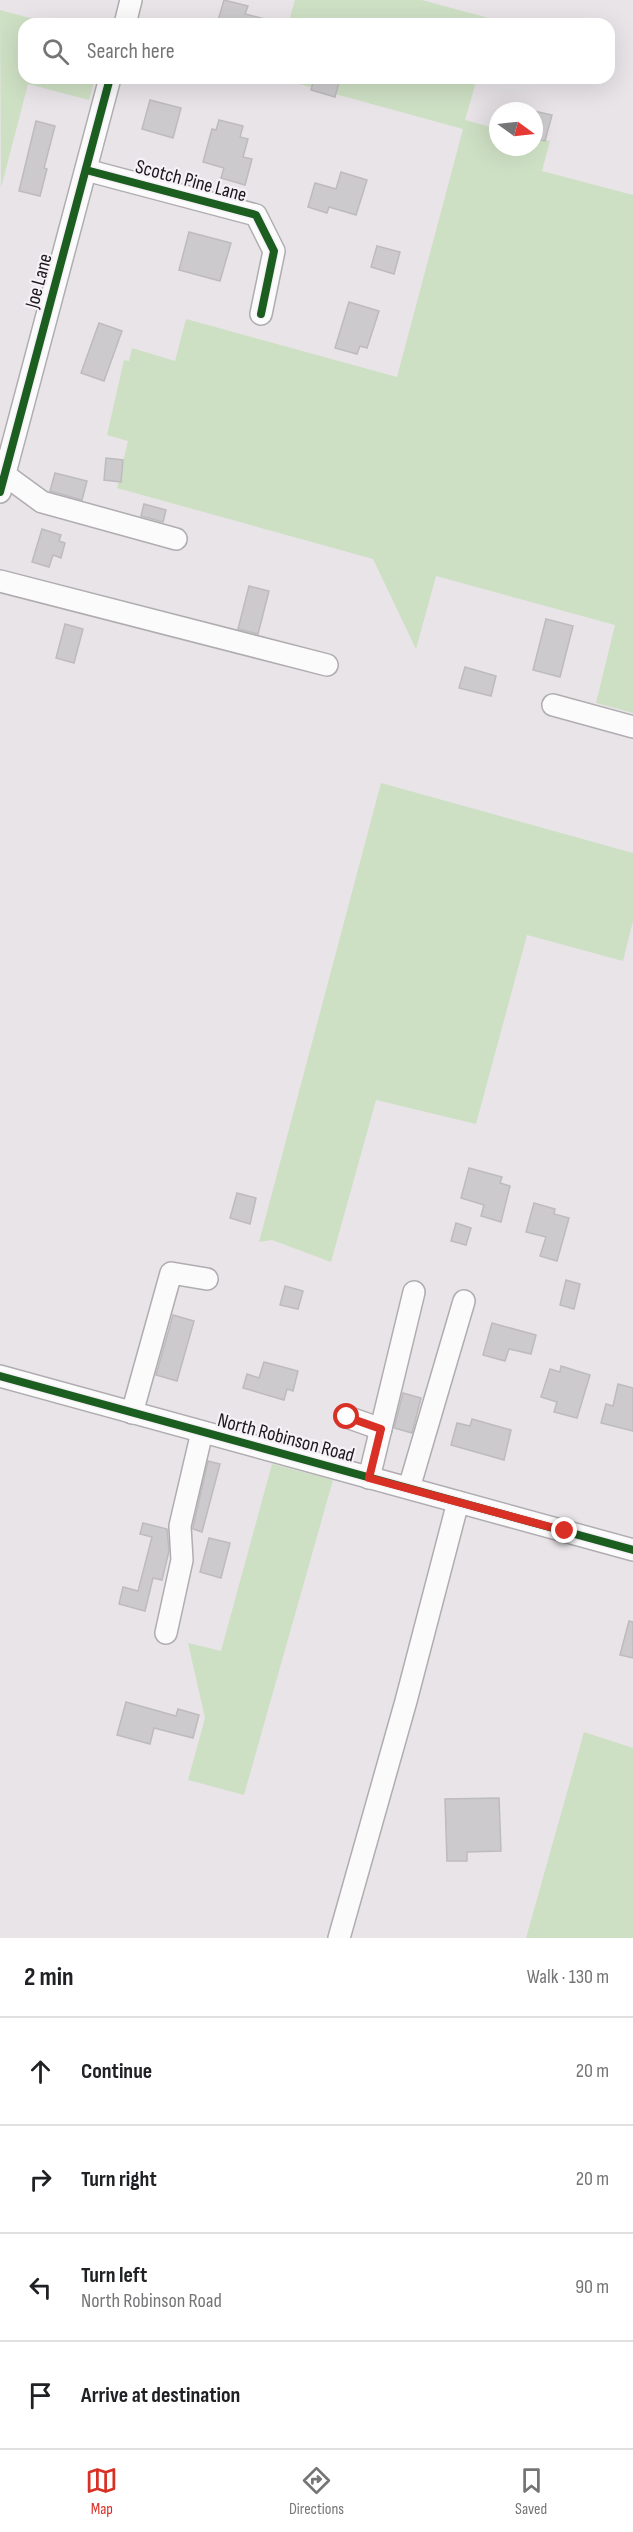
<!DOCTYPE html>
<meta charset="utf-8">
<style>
body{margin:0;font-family:"Sofia Sans Condensed",sans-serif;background:#f2f2f2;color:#202124}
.compass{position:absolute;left:489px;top:102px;width:54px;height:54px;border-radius:50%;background:#fff;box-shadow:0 6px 24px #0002;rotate:105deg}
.stop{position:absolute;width:18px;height:18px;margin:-14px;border:4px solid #d93025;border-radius:50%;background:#fff}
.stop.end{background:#d93025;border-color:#fff;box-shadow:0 2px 6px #0008}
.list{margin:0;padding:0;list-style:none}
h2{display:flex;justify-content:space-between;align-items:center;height:78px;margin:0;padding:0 24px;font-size:26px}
h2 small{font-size:20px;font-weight:400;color:#757577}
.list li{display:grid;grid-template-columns:39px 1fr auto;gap:18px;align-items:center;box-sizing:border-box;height:108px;padding:0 24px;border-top:2px solid #e0e0e0}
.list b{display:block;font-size:22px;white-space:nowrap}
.list p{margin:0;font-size:20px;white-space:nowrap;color:#757577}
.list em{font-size:20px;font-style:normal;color:#757577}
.icon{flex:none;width:33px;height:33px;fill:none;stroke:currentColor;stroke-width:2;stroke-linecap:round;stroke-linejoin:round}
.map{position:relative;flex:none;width:633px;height:1938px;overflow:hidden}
.search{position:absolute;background:#fff;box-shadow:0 6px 24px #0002;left:18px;right:18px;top:18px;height:66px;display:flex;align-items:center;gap:15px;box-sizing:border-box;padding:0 21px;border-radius:18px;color:#757577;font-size:22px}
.sheet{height:510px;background:#fff}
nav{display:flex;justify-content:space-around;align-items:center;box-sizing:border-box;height:84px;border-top:2px solid #e0e0e0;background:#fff;font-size:16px;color:#757577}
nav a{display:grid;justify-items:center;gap:3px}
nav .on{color:#d93025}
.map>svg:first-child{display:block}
.green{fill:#cee0c4}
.building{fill:#cccacc;stroke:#bebbbe;stroke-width:1.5}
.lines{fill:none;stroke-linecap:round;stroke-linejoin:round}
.minor-casing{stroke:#b0adb0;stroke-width:24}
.minor{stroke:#fcfbfc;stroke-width:21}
.cycleway-casing{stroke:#f6f0f7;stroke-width:11}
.cycleway{stroke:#1b5e20;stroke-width:8}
.route{stroke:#d93025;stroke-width:8}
.labels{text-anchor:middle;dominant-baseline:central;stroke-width:4.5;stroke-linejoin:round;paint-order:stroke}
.street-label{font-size:20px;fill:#1b191c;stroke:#f6f0f7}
</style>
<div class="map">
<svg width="633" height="1938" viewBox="0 0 633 1938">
<rect width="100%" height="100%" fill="#e8e4e8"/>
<!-- green -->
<g class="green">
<path d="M295,0H422L492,19L491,24H288Z"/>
<path d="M0,10L52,24H24V78H95L89,100L28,84L1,188Z"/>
<path d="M277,78H477L465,120L498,129V147H534V137L550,141L542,171L633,195V713L596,703L615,625L436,576L416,649L373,559L117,488L128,441L107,435L124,360L129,361L132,348L175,361L186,319L397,377L463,129Z"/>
<path d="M381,783L633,853V921L623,961L527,935L476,1124L376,1100L331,1262L272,1240L259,1242Z"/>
<path d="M272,1464L333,1480L244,1795L188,1780L205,1718L188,1643L221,1651Z"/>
<path d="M584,1732L633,1748V1938H526Z"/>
</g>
<!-- building -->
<g class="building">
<path d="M224,0L248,6L245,14L269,20L268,24H217Z"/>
<path d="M314,78H340L335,97L311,90Z"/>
<path d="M150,100L181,108L173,138L142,129Z"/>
<path d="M534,111L552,115L545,141L534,139Z"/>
<path d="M219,120L243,126L240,137L248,139L243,157L252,159L245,185L221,178L224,168L203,162L212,129L216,130Z"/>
<path d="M36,121L55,126L44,168L47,169L40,196L19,191Z"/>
<path d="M341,172L367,180L356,215L329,207L327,213L308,207L315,183L336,189Z"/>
<path d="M189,232L231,243L220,281L179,270Z"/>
<path d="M377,246L400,252L394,274L371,267Z"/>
<path d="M349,302L379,311L367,348L360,346L357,354L335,348Z"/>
<path d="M99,323L122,331L104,381L81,373Z"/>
<path d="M106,458L123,460L121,482L104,480Z"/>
<path d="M55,473L87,481L82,500L50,491Z"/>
<path d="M144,504L166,510L163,522L141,516Z"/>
<path d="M42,529L61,535L59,541L65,543L61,558L53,555L49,567L32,562Z"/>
<path d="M249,586L269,591L258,634L238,629Z"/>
<path d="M546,619L573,626L560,677L533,670Z"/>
<path d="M65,624L83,629L74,663L56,658Z"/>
<path d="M465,667L496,676L491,696L459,688Z"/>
<path d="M469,1168L502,1177L500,1183L510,1186L501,1222L481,1216L484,1205L461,1198Z"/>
<path d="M237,1193L256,1198L250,1224L230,1218Z"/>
<path d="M534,1203L555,1209L554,1214L569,1218L557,1261L540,1256L546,1237L526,1232Z"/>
<path d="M456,1223L471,1228L466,1245L451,1241Z"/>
<path d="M566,1280L580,1284L574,1309L560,1305Z"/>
<path d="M285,1286L303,1291L298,1309L280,1305Z"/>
<path d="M173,1315L194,1321L177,1381L156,1375Z"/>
<path d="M492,1323L536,1335L531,1354L509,1349L505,1361L483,1355Z"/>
<path d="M264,1362L298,1371L293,1391L287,1389L284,1400L243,1388L247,1374L259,1378Z"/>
<path d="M561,1366L590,1375L577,1418L554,1412L557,1402L541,1397L550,1369L560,1372Z"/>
<path d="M618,1384L633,1388V1431L601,1423L606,1404L613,1406Z"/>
<path d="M403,1393L421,1398L412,1433L394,1428Z"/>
<path d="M472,1419L511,1430L504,1460L451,1445L457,1423L470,1426Z"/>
<path d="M208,1461L220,1464L202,1532L193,1529V1527Z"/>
<path d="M143,1523L167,1529L169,1551L162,1580L153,1578L145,1611L119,1604L123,1587L138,1591L152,1537L140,1534Z"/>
<path d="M209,1538L230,1543L221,1578L200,1572Z"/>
<path d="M629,1621L633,1622V1658L620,1655Z"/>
<path d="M126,1702L176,1716L178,1709L199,1715L193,1738L154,1728L150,1744L117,1735Z"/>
<path d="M499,1798L501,1851L467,1852V1861H447L445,1799Z"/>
</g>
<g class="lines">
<defs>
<g id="minor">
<path d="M125,24L131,0"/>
<path d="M86,170L256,215L274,251L261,314"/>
<path d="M5,475L42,502L176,539"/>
<path d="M0,492L110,78"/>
<path d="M0,581L327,665"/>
<path d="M553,705L633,727"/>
<path d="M0,1376L633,1550"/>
<path d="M132,1413L171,1273L207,1279"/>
<path d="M347,1417L381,1429"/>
<path d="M369,1478L414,1292"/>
<path d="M409,1488L464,1301"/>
<path d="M166,1633L182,1560L180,1526L202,1432"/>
<path d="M339,1938L406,1701L458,1502"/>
</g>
</defs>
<!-- minor casing -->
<use href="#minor" class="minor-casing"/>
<!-- minor -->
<use href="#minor" class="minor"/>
<defs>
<g id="cycleway">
<path d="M86,170L256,215L274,251L261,314"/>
<path d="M0,492L110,78"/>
<path d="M0,1376L633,1550"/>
</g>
</defs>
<!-- cycleway casing -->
<use href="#cycleway" class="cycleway-casing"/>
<!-- cycleway -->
<use href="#cycleway" class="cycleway"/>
</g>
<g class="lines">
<!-- route -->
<path class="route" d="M347,1417L381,1429L369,1478L565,1531"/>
</g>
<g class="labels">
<!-- street labels -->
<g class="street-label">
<text transform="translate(191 181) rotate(15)">Scotch Pine Lane</text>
<text transform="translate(39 281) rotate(-75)">Joe Lane</text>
<text transform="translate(286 1438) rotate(15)">North Robinson Road</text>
</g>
</g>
</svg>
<svg class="compass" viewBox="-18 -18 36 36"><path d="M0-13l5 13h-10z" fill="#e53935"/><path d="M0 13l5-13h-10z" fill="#757577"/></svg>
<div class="stop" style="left:347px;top:1417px"></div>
<div class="stop end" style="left:565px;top:1531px"></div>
<div class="search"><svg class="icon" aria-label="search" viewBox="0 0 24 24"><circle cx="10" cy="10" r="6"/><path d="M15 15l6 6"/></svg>Search here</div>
</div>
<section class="sheet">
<h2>2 min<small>Walk · 130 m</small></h2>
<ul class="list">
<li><svg class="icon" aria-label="ahead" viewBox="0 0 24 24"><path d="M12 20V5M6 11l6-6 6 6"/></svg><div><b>Continue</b></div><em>20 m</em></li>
<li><svg class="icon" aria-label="right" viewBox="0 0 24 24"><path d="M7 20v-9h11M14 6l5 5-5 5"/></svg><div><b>Turn right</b></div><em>20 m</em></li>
<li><svg class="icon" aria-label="left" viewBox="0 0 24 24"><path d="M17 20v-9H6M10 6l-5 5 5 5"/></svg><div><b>Turn left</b><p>North Robinson Road</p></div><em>90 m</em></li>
<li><svg class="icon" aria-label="arrive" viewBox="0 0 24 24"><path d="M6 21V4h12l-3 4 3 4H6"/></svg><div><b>Arrive at destination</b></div></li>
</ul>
</section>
<nav>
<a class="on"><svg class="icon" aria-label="map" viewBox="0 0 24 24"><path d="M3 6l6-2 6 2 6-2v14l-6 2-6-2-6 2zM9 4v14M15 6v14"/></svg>Map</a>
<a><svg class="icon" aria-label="directions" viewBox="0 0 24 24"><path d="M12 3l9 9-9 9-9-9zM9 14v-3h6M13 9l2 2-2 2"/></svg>Directions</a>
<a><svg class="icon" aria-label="saved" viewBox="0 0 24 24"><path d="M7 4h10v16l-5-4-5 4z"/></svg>Saved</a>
</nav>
